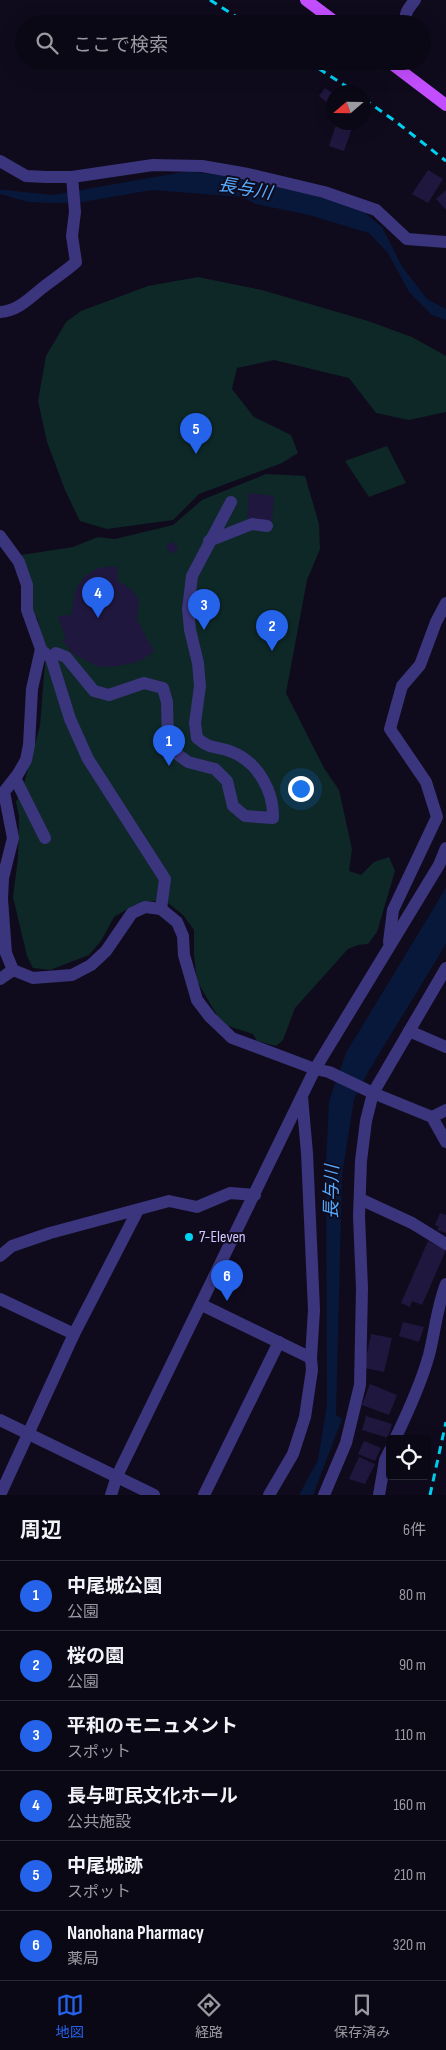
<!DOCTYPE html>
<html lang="ja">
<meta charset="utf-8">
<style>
body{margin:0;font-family:"Sofia Sans Condensed","Noto Sans JP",sans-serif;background:#191623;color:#f1f3f6}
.controls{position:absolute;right:15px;bottom:15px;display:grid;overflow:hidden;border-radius:5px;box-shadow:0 5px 20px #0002}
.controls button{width:45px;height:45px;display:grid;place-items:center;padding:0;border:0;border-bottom:1px solid #2b2935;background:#0b0816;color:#f1f3f6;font:25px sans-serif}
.compass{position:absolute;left:326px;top:85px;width:45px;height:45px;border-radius:50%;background:#0b0816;box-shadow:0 5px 20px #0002;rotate:250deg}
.you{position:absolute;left:300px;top:788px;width:18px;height:18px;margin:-12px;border:4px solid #fff;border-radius:50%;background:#1a73e8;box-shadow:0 0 0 8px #1a73e833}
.badge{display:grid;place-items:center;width:32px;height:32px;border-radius:50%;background:#2563eb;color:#fff;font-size:16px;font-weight:700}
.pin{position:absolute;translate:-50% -41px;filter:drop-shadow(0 1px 2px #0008)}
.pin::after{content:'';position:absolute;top:26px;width:18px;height:15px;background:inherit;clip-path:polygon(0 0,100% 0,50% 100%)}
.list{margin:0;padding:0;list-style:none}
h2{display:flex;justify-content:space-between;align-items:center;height:65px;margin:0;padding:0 20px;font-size:21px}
h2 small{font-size:16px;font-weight:400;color:#9a9aa1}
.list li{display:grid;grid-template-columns:32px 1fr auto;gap:15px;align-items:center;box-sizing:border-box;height:70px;padding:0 20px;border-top:1px solid #2b2935}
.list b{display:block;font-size:19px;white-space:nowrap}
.list p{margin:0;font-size:16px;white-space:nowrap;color:#9a9aa1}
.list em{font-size:16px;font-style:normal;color:#9a9aa1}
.icon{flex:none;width:28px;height:28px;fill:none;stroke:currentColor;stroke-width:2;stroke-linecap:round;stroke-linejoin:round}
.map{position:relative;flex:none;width:446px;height:1495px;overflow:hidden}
.search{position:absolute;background:#0b0816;box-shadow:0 5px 20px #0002;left:15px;right:15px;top:15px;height:55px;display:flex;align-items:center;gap:12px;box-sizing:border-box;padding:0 18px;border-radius:28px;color:#9a9aa1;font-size:19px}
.sheet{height:485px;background:#0b0816}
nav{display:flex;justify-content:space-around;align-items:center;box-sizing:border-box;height:70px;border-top:1px solid #2b2935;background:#0b0816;font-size:14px;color:#9a9aa1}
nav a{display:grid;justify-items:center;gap:2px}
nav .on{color:#2563eb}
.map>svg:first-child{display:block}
.green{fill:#0e2727}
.water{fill:#08183a}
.building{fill:#20173e}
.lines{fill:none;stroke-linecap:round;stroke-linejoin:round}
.minor{stroke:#3b357d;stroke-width:12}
.major{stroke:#c34eff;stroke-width:12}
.rail{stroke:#00d2f2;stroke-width:3;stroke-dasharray:8 6;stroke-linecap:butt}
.poi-dot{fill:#00d2f2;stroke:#0f0b1d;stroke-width:2}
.labels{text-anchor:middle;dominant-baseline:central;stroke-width:4;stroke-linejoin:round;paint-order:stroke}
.poi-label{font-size:16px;fill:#d0c7ff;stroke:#0f0b1d;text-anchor:start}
.water-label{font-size:18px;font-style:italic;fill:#55abff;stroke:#0f0b1d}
</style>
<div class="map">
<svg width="446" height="1495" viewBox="0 0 446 1495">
<rect width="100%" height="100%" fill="#0f0b1d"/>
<!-- green -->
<g class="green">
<path d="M198,277L262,290L368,321L412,337L446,356V412L409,420L376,413L349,378L274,360L237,368L232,389L254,417L291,435L298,453L282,463L199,494L173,520L107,529L80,521L65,490L47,442L38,401L46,356L66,322L81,311L148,286Z"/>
<path d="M387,446L406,483L369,497L345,461Z"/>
<path d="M266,474L305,476L319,524L320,549L307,580L286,693L324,768L339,790L352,849L349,871L361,875L374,862L389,857L395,871L377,932L368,944L358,945L348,949L295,1008L283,1040L276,1046L257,1041L253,1034L222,1024L197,981L194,956V930L183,915L168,903L152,901L134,905L114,917L101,941L89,955L50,970L33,968L27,956L13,897L18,858L19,816L16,802L23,787L40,726L45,662L38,620L22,596L21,555L73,547L98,537L115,539L173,525L202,500Z"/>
</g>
<!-- water -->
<g class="water">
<path d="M189,171L262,181L359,208L382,227L401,265L427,299L446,309V320L432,315L409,292L388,253L369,233L309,215L256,204L243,197L152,190L83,202L59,203L28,202L0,194V190H4L53,195Z"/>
<path d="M446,888V944L368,1072L354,1099L342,1175L336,1415L342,1419L313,1495H299L318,1460L327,1404L326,1162L329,1101L346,1053Z"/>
</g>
<!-- building -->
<g class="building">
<path d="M325,88L334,94V98L329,104L319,96Z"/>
<path d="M337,122H354L344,151L329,146Z"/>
<path d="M428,170L443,179L428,203L412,194Z"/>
<path d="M446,190V210L436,199Z"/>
<path d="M249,493L274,496L272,522L247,519Z"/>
<path d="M173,541L178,549L171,554L166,546Z"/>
<path d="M117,566L118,581L131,589L139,600L137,620L154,651L140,661L118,666L99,667L73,654L62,640L66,639L58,616L71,615L75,591L85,576L98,568Z"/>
<path d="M440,1213L446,1215V1233L437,1230L439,1227L435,1225Z"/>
<path d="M428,1241L446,1250L422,1305L412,1301L410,1307L401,1303Z"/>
<path d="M403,1322L424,1327L419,1342L399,1336Z"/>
<path d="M371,1334L392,1338L384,1372L364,1368Z"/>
<path d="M370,1384L397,1395L389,1415L362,1405Z"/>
<path d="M366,1416L392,1424L388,1438L362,1430Z"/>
<path d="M364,1441L381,1448L375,1461L358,1454Z"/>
<path d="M359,1457L375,1464L365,1484L349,1479Z"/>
</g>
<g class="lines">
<!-- minor -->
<g class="minor">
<path d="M407,24C403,13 409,8 415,0"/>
<path d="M0,161L26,176L46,177H72L153,165L202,166L248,174L324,192L376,210L407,239L446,242"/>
<path d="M0,312C17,311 29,299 41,289C52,280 65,272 76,262L72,236L75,212L72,177"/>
<path d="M0,536L19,562L27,585V610L41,649L32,689L29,745L26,760L18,774L4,792L13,838L3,878L2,899L6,953L13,970L33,978L72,975L91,965L106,951L132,913L145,907L161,909L177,922L183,936L184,955L197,1000L210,1017L232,1038L315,1069L329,1072L373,1093L432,1117L446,1142"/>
<path d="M209,541L252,524L267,526"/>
<path d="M45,653L51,658L70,719L88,759L165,879L161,909"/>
<path d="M51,658L56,653L66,657L94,691L109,695L144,683L163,688L167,702L168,741L177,754L188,762L215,769L227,781L233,806L245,816L273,818C274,792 258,762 232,752C217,745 212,751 197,738L195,723L200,686L198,663L190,630L188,609L192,576L231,502"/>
<path d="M15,778L45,838"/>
<path d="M389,942L393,910L437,817L426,782L390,729L402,686L420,665L436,622L446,603"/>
<path d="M0,979L13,970"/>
<path d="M409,1031L446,1047"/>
<path d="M432,1117L446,1110"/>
<path d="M360,1199L412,1223L446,1244"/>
<path d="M0,1256L12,1246L50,1233L169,1201L197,1207L230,1193L255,1195"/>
<path d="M0,1299L74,1334"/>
<path d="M202,1305L311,1358"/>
<path d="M0,1420L154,1495"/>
<path d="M395,1439C408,1412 421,1384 429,1355C435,1331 437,1307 446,1284"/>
<path d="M0,1495L74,1334L138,1210"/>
<path d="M111,1495L117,1476L315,1069L439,865L446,848"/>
<path d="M204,1495L279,1342"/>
<path d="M269,1495L293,1454L305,1417L312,1370L311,1358L314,1310L307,1153L302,1097"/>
<path d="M324,1495L346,1443L360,1385L362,1288L359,1216L361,1161L366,1121L373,1093L446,968"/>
<path d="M379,1495L385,1460L390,1450"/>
</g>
<!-- major -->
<g class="major">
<path d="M306,0L338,24"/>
<path d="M388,61L446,105"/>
</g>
<!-- rail -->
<g class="rail">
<path d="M210,0L248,24"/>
<path d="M307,61L355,92"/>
<path d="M364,99L395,121L446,161"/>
<path d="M430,1495L446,1422"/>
</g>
</g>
<!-- markers -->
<circle class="poi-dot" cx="189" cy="1237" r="5"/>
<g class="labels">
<!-- poi labels -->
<g class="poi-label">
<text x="199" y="1237">7-Eleven</text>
</g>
<!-- water labels -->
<g class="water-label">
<text transform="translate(245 189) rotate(10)">長与川</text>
<text transform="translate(332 1192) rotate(-89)">長与川</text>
</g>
</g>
</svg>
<div class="controls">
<button><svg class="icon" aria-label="locate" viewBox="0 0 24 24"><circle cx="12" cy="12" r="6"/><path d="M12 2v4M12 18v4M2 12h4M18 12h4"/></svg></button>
</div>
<svg class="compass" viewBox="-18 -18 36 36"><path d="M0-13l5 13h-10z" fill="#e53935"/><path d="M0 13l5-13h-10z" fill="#9a9aa1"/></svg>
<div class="you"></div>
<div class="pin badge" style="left:169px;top:766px">1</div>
<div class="pin badge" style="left:272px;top:651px">2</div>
<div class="pin badge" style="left:204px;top:630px">3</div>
<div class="pin badge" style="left:98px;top:618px">4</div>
<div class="pin badge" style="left:196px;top:454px">5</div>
<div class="pin badge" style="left:227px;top:1301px">6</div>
<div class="search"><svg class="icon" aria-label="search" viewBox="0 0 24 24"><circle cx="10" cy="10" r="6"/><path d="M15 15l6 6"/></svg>ここで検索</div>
</div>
<section class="sheet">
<h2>周辺<small>6件</small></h2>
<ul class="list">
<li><span class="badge">1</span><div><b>中尾城公園</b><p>公園</p></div><em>80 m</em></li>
<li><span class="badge">2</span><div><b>桜の園</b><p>公園</p></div><em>90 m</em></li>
<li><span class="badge">3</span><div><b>平和のモニュメント</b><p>スポット</p></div><em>110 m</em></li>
<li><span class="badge">4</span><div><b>長与町民文化ホール</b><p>公共施設</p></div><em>160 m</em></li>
<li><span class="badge">5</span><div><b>中尾城跡</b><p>スポット</p></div><em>210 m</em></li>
<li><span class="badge">6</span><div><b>Nanohana Pharmacy</b><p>薬局</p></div><em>320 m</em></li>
</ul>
</section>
<nav>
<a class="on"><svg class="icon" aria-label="map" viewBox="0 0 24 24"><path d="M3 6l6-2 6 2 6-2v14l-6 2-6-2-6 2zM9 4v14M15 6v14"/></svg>地図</a>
<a><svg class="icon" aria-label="directions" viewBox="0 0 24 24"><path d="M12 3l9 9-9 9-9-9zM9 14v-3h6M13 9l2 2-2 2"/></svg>経路</a>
<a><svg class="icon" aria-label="saved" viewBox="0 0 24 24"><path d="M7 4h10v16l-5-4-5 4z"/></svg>保存済み</a>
</nav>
